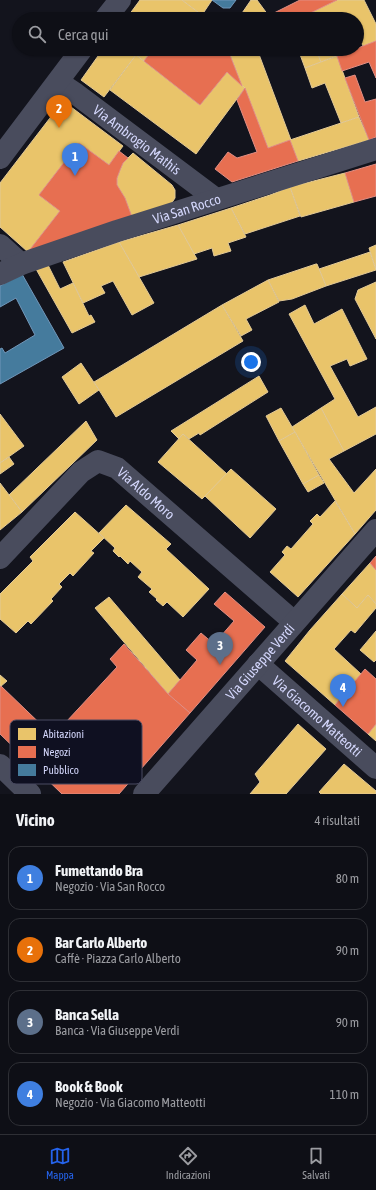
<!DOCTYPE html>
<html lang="it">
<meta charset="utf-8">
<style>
body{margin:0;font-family:"Asap Condensed",sans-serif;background:#17181f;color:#f1f3f6}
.you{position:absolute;left:251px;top:362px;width:14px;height:14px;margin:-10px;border:3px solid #fff;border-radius:50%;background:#1a73e8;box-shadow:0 0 0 6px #1a73e833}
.badge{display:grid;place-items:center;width:26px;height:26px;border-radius:50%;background:#2563eb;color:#fff;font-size:13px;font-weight:700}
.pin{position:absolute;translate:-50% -33px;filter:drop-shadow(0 1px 2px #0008)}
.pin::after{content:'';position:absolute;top:21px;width:14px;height:12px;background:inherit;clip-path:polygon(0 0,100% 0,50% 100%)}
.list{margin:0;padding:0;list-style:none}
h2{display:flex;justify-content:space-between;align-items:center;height:52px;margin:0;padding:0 16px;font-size:17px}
h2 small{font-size:13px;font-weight:400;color:#9b9ca1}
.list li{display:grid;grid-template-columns:26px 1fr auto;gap:12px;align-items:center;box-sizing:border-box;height:64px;margin:0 8px 8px;padding:0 8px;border:1px solid #2e2f35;border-radius:12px}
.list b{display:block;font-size:15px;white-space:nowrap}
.list p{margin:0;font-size:13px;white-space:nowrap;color:#9b9ca1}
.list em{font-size:13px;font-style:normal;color:#9b9ca1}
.icon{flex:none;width:22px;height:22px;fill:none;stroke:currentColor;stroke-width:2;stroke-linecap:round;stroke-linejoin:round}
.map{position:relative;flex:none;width:376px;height:794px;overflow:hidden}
.search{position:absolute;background:#0e0f16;box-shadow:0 1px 3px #0004;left:12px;right:12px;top:12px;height:44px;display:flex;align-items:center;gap:10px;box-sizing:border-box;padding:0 14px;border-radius:22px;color:#9b9ca1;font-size:15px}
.sheet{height:340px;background:#0e0f16}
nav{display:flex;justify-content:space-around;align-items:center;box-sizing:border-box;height:56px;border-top:1px solid #2e2f35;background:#0e0f16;font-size:11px;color:#9b9ca1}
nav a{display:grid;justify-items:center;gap:2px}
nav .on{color:#2563eb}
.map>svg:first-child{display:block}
.homes{fill:#e9c46a;stroke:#e2c996}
.shops{fill:#e76f51;stroke:#e18e84}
.public{fill:#457b9d;stroke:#7096b9}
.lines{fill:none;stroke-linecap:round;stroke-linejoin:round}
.street{stroke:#494c5d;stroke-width:22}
.labels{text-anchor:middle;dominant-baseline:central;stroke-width:4;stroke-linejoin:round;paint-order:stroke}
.street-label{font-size:14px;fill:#d3d6fb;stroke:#0f1021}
.key{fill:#0f1021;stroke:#4a4b62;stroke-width:1}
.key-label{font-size:11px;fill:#d3d6fb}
</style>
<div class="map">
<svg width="376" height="794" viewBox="0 0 376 794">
<rect width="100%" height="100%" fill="#13141d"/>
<!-- homes -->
<g class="homes">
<path d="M140,0H182L202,15L199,19H126Z"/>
<path d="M182,0H212L202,15Z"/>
<path d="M251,0H257L271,19H238Z"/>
<path d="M337,0H364L376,24V41L363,46L357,34V19H305L304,16Z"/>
<path d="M103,49H153L144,61L136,55L104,97L81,80Z"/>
<path d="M228,49H257L291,140L268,148L245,88L242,86Z"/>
<path d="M298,49H316L321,62L305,68Z"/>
<path d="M316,49H339L341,54L321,62Z"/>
<path d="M136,55L200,105L227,72L245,88L196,154L110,90Z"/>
<path d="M337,56L359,117L341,123L325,83L312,88L305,68Z"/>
<path d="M63,101L123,146L109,165L79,143L39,195L60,211L28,252L0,227V183Z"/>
<path d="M359,117L369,140L298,161L290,140Z"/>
<path d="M133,153L172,185L175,190V198L171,204L132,217L125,198L117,185V178L123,163Z"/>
<path d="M345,173L354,202L301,217L290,187Z"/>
<path d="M290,187L300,216L245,234L231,208L270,195Z"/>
<path d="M231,208L246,237L228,243L231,251L214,256L212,248L194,254L178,225Z"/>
<path d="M178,225L197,259L139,277L119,242Z"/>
<path d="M119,242L154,303L132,315L113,281L101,286L105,293L83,303L63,262Z"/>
<path d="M376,245V270L369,248Z"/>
<path d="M370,252L376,270L326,286L319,269Z"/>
<path d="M316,264H317L326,286L292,299L279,301L268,280Z"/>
<path d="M48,265L60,289L73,283L89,316L91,315L95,322L72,333L36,269Z"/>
<path d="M268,280L279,302L246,319L252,330L241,336L222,305Z"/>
<path d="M376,282V339L355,299L358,290Z"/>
<path d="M222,305L243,341L116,417L94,382Z"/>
<path d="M305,305L314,324L342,309L367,359L350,366L347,359L330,366L358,417L376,407V434L344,451L321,408L335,399L289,314Z"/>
<path d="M81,363L99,390L79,404L62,377Z"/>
<path d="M259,376L268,392L200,435L199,433L189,439L183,434L179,439L171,431Z"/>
<path d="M281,408L295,432L279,441L266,416Z"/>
<path d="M321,408L344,451L329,459L354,493L376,469V510L355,534L292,427Z"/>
<path d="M0,414L24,446L0,463Z"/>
<path d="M86,421L97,440L22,512L9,495Z"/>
<path d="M295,432L319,475L303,484L279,441Z"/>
<path d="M183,434L227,474L202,499L158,462Z"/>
<path d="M9,457L14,464L0,474V463Z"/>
<path d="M231,469L276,509L250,538L205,496Z"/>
<path d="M319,475L324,483L308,492L303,484Z"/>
<path d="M0,483L22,512L0,530Z"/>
<path d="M335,501L355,534L298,597L270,572L285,555L282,552L287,546L291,549L313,524L310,521L317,514L320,517Z"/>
<path d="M126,505L171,544L166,549L209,589L183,617L167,602L163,606L156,600L157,599L149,592L152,589L138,577L142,572L130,561L128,564L120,556L119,557L113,551L115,548L99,533Z"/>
<path d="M75,512L104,538L91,551L94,553L73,576L70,573L59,584L62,587L51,599L53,601L31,624L28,621L16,633L0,619V594L33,561L30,557Z"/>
<path d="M370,563L376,570V604L368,595L357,608L342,594Z"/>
<path d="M342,594L357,608L368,595L376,604V608L355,633L351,630L334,649L361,674L335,705L285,661L310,630Z"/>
<path d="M109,597L180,680L168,694L95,608Z"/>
<path d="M376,631V660L374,662L360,650Z"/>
<path d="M0,675L7,681L0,687Z"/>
<path d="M298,724L326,749L286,794H250L260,782L255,774Z"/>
<path d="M376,724V741L368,734Z"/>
<path d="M344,764L376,791V794H321L319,792Z"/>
</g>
<!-- shops -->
<g class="shops">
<path d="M300,0H337L298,19H271L268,16Z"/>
<path d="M376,41V78L369,62L342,71L337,56Z"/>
<path d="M153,49H227L228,50L242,86L227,72L200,105L144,61Z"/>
<path d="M355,75L365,102L376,99V137L369,140L345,78Z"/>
<path d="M245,88L268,148L290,140L298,161L232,182L215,169L228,152L237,158L257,152L237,100Z"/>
<path d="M79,143L109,165L119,151L128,158L123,163L120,170L117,178V185L125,198L132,217L28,252L60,211L39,195Z"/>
<path d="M376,164V196L354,202L345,173Z"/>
<path d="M376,556V570L370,563Z"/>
<path d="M225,592L265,627L190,713L168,694L197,660L186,650L201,633L214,644L234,621L214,604Z"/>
<path d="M124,644L168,694L190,713L119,794H62L0,734V687L1,686L53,736L117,667L110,659Z"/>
<path d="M365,669L376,679V724L368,734L335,705Z"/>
</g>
<!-- public -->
<g class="public">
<path d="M212,0H236L230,8H223Z"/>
<path d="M22,274L64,348L0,384V349L2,348L5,353L35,335L16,298L0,307V286Z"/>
</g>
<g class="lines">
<!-- street -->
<g class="street">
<path d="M105,19L120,0"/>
<path id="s1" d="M58,82L76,94L216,199"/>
<path d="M0,158L82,49"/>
<path d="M0,245L21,264"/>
<path id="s2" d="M0,274L21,264L117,231L376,149"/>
<path id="s3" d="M0,558L81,472L98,461L117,468L294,622"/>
<path id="s4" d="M258,664L376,768"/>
<path d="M0,765L30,794"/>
<path id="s5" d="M144,794L376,530"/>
</g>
</g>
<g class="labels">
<!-- street labels -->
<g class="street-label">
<text stroke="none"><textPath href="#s1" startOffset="98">Via Ambrogio Mathis</textPath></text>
<text stroke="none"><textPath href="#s2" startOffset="198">Via San Rocco</textPath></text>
<text stroke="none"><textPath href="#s3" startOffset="197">Via Aldo Moro</textPath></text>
<text stroke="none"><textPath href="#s5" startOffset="176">Via Giuseppe Verdi</textPath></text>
<text stroke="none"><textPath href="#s4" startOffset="79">Via Giacomo Matteotti</textPath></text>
</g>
</g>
<!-- legend -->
<rect x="10" y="720" width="132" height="64" rx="6" class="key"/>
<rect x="18" y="728" width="18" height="12" fill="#e9c46a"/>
<rect x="18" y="746" width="18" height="12" fill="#e76f51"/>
<rect x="18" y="764" width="18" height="12" fill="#457b9d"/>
<g class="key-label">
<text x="43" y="738">Abitazioni</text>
<text x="43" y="756">Negozi</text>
<text x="43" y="774">Pubblico</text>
</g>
</svg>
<div class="you"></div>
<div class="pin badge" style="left:75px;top:176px;background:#3f7fe0">1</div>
<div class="pin badge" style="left:59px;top:128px;background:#e8710a">2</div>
<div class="pin badge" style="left:220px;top:665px;background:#5c6f8a">3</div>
<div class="pin badge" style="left:343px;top:707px;background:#3f7fe0">4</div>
<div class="search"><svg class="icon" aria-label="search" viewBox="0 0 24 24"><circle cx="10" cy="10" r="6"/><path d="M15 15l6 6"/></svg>Cerca qui</div>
</div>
<section class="sheet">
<h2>Vicino<small>4 risultati</small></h2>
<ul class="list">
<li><span class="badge" style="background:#3f7fe0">1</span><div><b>Fumettando Bra</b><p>Negozio · Via San Rocco</p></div><em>80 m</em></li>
<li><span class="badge" style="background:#e8710a">2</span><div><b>Bar Carlo Alberto</b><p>Caffè · Piazza Carlo Alberto</p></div><em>90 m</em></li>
<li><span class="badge" style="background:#5c6f8a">3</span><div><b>Banca Sella</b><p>Banca · Via Giuseppe Verdi</p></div><em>90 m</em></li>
<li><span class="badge" style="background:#3f7fe0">4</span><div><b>Book &amp; Book</b><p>Negozio · Via Giacomo Matteotti</p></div><em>110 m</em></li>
</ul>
</section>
<nav>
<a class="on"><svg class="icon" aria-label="map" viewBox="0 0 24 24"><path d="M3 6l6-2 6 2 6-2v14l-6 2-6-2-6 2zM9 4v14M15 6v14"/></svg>Mappa</a>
<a><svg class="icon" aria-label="directions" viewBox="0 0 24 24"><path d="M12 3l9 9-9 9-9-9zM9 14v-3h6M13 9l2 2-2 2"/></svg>Indicazioni</a>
<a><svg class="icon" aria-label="saved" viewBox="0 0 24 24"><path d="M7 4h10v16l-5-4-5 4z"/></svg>Salvati</a>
</nav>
